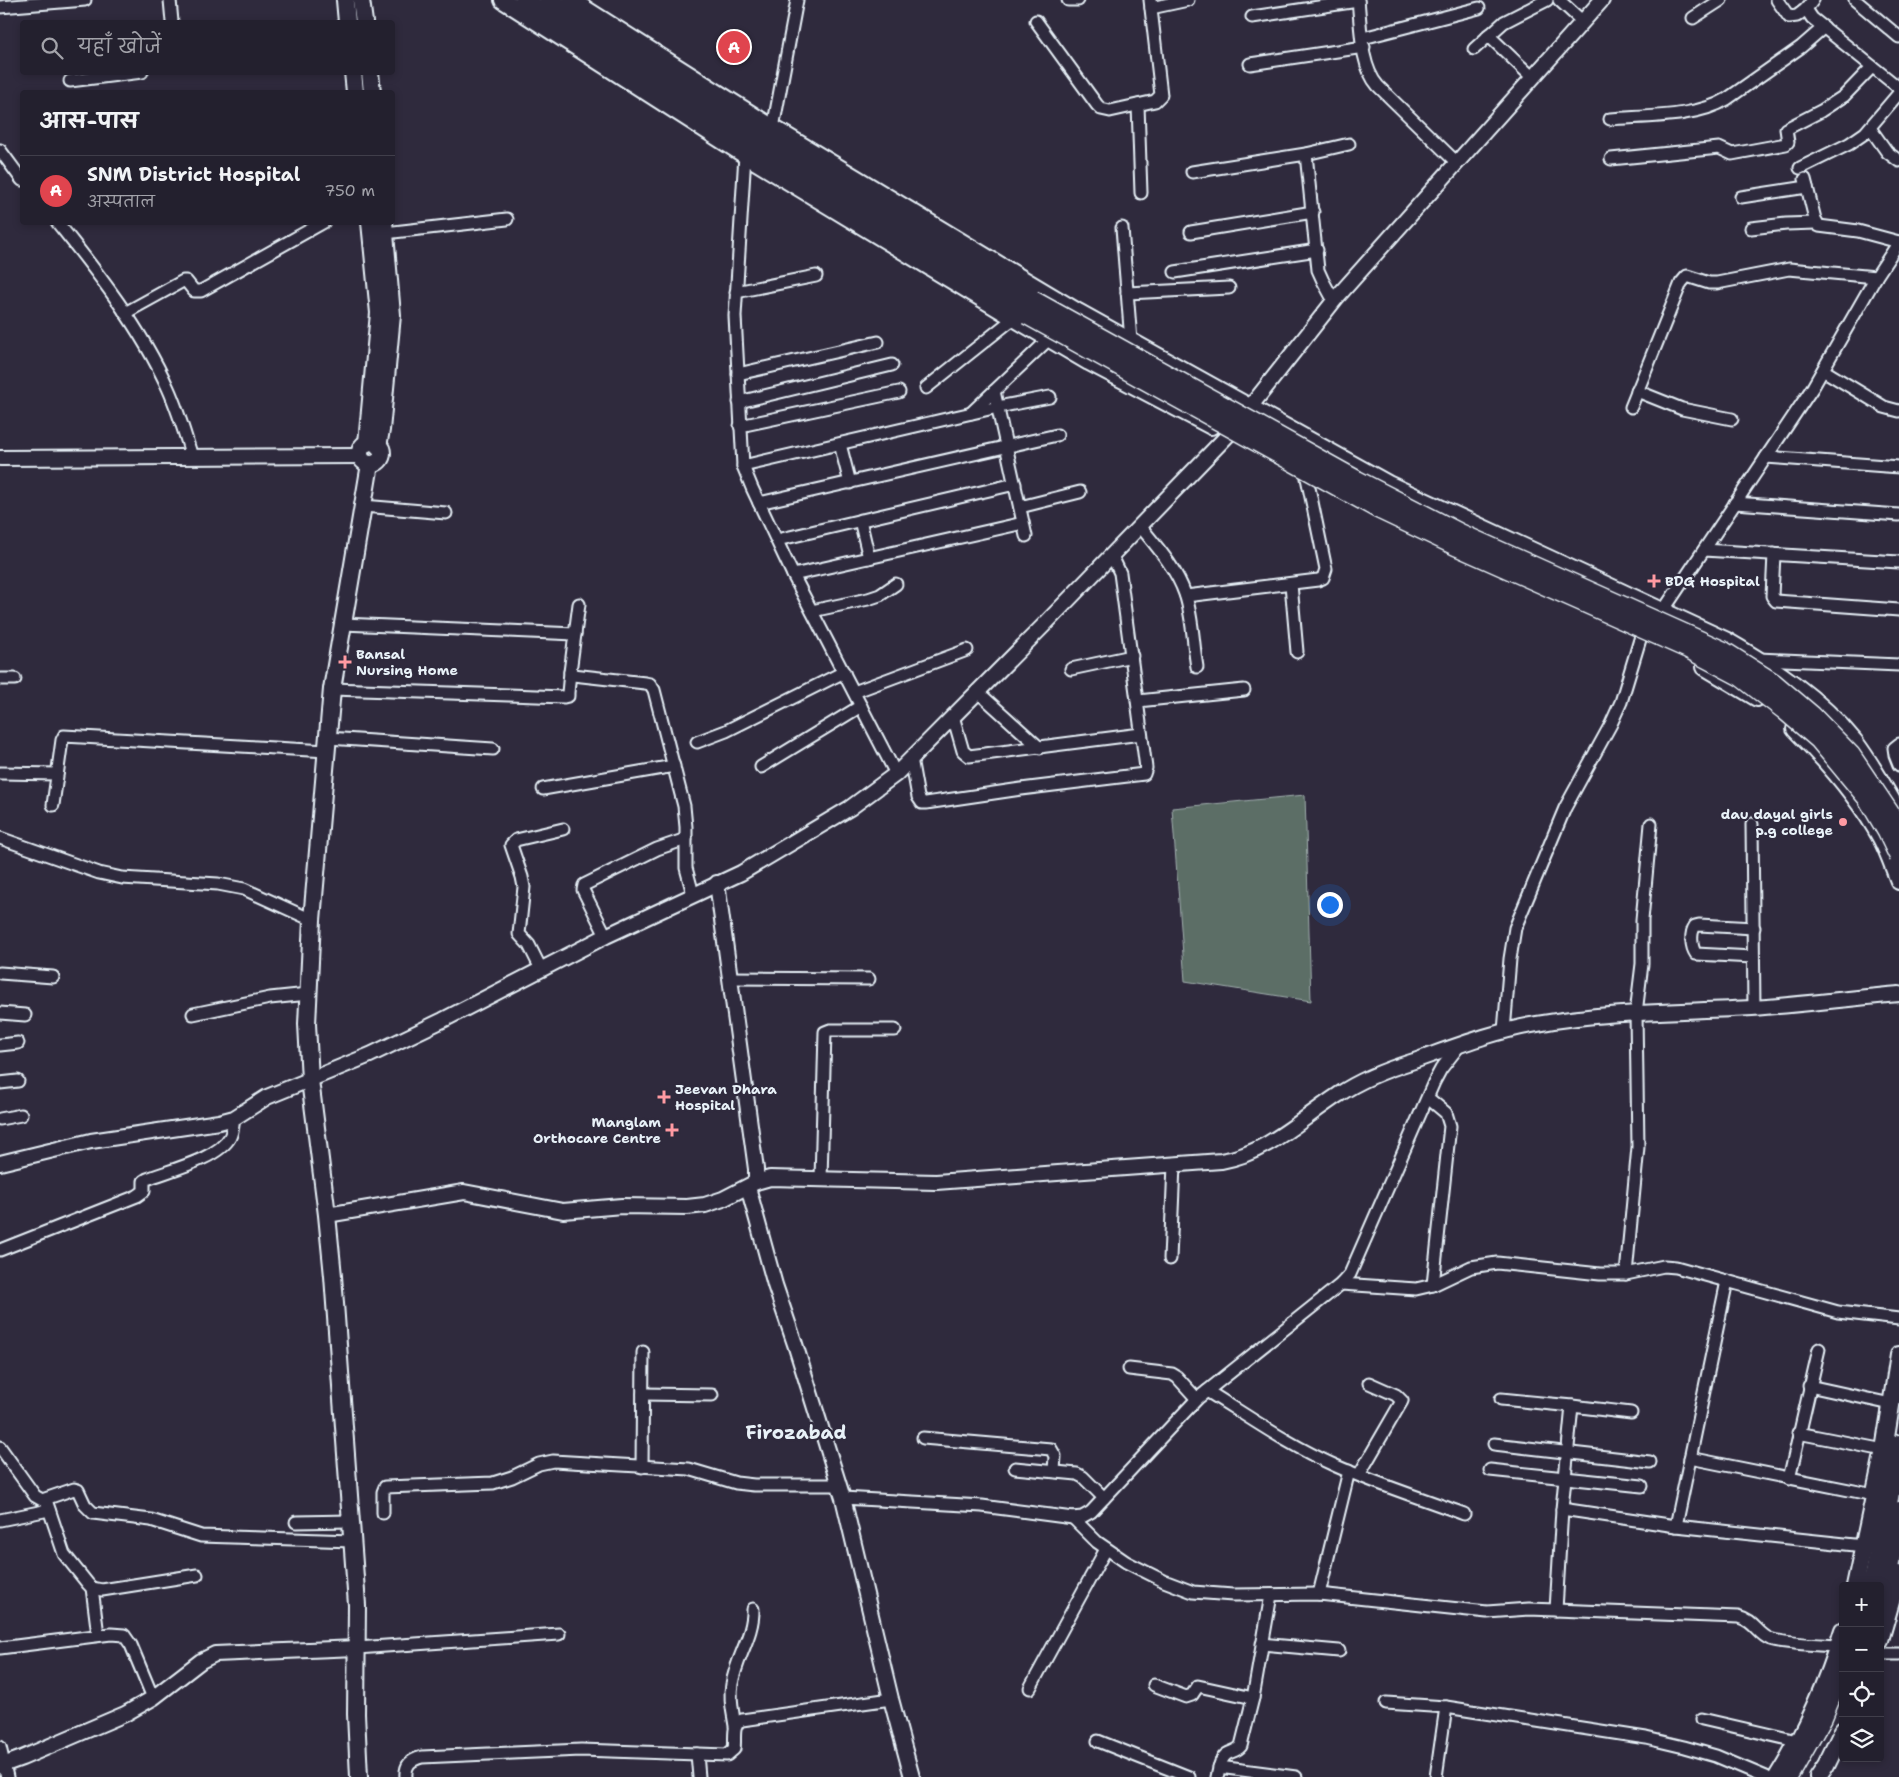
<!DOCTYPE html>
<html lang="hi">
<meta charset="utf-8">
<style>
body{margin:0;font-family:"Shantell Sans","Playpen Sans Deva",sans-serif;background:#2f2d3a;color:#f1f3f6}
.controls{position:absolute;right:15px;bottom:15px;display:grid;overflow:hidden;border-radius:5px;box-shadow:0 2px 8px #0003}
.controls button{width:45px;height:45px;display:grid;place-items:center;padding:0;border:0;border-bottom:1px solid #403e4a;background:#23202e;color:#f1f3f6;font:25px sans-serif}
.you{position:absolute;left:1329px;top:904px;width:18px;height:18px;margin:-12px;border:4px solid #fff;border-radius:50%;background:#1a73e8;box-shadow:0 0 0 8px #1a73e833}
.badge{display:grid;place-items:center;width:32px;height:32px;border-radius:50%;background:#1a73e8;color:#fff;font-size:16px;font-weight:700}
.pin{position:absolute;translate:-50% -50%;border:2px solid #fff;box-shadow:0 1px 5px #0006}
.list{margin:0;padding:0;list-style:none}
h2{display:flex;justify-content:space-between;align-items:center;height:65px;margin:0;padding:0 20px;font-size:21px}
h2 small{font-size:16px;font-weight:400;color:#a3a3aa}
.list li{display:grid;grid-template-columns:32px 1fr auto;gap:15px;align-items:center;box-sizing:border-box;height:70px;padding:0 20px;border-top:1px solid #403e4a}
.list b{display:block;font-size:19px;white-space:nowrap}
.list p{margin:0;font-size:16px;white-space:nowrap;color:#a3a3aa}
.list em{font-size:16px;font-style:normal;color:#a3a3aa}
.icon{flex:none;width:28px;height:28px;fill:none;stroke:currentColor;stroke-width:2;stroke-linecap:round;stroke-linejoin:round}
.map{position:relative;flex:none;width:1899px;height:1777px;overflow:hidden}
.search{position:absolute;background:#23202e;box-shadow:0 2px 8px #0003;left:20px;top:20px;width:375px;height:55px;display:flex;align-items:center;gap:12px;box-sizing:border-box;padding:0 18px;border-radius:5px;color:#a3a3aa;font-size:19px}
.panel{position:absolute;background:#23202e;box-shadow:0 2px 8px #0003;left:20px;top:90px;width:375px;height:135px;border-radius:5px}
.map>svg:first-child{display:block}
.green{fill:#5c6e66;stroke:#a2b0af}
.lines{fill:none;stroke-linecap:round;stroke-linejoin:round}
.minor-casing{stroke:#e8f1f8;stroke-width:15}
.tertiary-casing{stroke:#e8f1f8;stroke-width:18}
.secondary-casing{stroke:#e8f1f8;stroke-width:20}
.primary-casing{stroke:#e8f1f8;stroke-width:21}
.minor{stroke:#2f2a3d;stroke-width:11}
.tertiary{stroke:#2f2a3d;stroke-width:14}
.secondary{stroke:#2f2a3d;stroke-width:16}
.primary{stroke:#2f2a3d;stroke-width:18}
.primary-bridge-casing{stroke:#e8f1f8;stroke-width:21;stroke-linecap:butt}
.primary-bridge{stroke:#2f2a3d;stroke-width:18}
.poi-dot{fill:#ff9aa2;stroke:#2f2a3d;stroke-width:2}
.labels{text-anchor:middle;dominant-baseline:central;stroke-width:4.5;stroke-linejoin:round;paint-order:stroke}
.poi-label{font-size:14px;font-weight:bold;fill:#e8f1f8;stroke:#2f2a3d;text-anchor:start}
.district-label{font-size:19px;font-weight:bold;fill:#e8f1f8;stroke:#2f2a3d}
</style>
<div class="map">
<svg width="1899" height="1777" viewBox="0 0 1899 1777">
<rect width="100%" height="100%" fill="#2f2a3d"/>
<filter id="ink" filterUnits="userSpaceOnUse"><feTurbulence type="fractalNoise" baseFrequency=".02" numOctaves="2"/><feDisplacementMap in="SourceGraphic" scale="10" xChannelSelector="R" yChannelSelector="G"/><feConvolveMatrix kernelMatrix="1 2 1 2 8 2 1 2 1" color-interpolation-filters="sRGB"/></filter>
<g filter="url(#ink)">
<!-- green -->
<path class="green" d="M1305,795L1311,1001L1185,981L1172,808Z"/>
<g class="lines">
<defs>
<g id="minor">
<path d="M170,0L172,22"/>
<path d="M1068,0H1078"/>
<path d="M1358,0C1361,26 1360,66 1378,86L1457,163"/>
<path d="M1559,0L1583,22"/>
<path d="M1777,0L1789,17L1797,16L1806,9"/>
<path d="M1813,0L1806,9L1812,18L1899,88"/>
<path d="M1855,0L1899,37"/>
<path d="M0,7L85,0"/>
<path d="M1151,8L1188,0"/>
<path d="M1252,17L1358,1"/>
<path d="M1693,18L1721,0"/>
<path d="M1036,21L1097,105L1101,109L1110,111L1155,101L1161,95L1150,0"/>
<path d="M1488,35L1533,78"/>
<path d="M1363,38L1479,8"/>
<path d="M1474,49L1504,22L1547,0"/>
<path d="M1250,64L1364,47"/>
<path d="M70,81L142,72"/>
<path d="M1138,105L1141,193"/>
<path d="M1610,119C1645,116 1696,118 1727,99L1801,47L1824,27"/>
<path d="M773,128L797,0"/>
<path d="M1870,128L1887,152L1899,161"/>
<path d="M0,150L22,180"/>
<path d="M1306,154L1349,144"/>
<path d="M745,155L735,316L743,466L752,488L793,575L896,774"/>
<path d="M1611,159L1719,148L1732,154L1786,144L1788,142L1786,129L1821,111L1844,96L1872,67"/>
<path d="M1800,168L1849,144L1865,133L1899,93"/>
<path d="M1192,172L1306,154L1318,270L1323,281L1334,301"/>
<path d="M1805,179L1815,219L1819,226L1858,231L1899,242"/>
<path d="M1741,197L1807,187"/>
<path d="M57,222C98,273 141,328 168,388C178,410 185,434 192,457"/>
<path d="M1122,228L1131,341"/>
<path d="M1751,228L1786,224L1816,223"/>
<path d="M1191,232L1313,212"/>
<path d="M385,233L507,219"/>
<path d="M1175,272L1317,250"/>
<path d="M736,292L816,276"/>
<path d="M1127,293L1229,288"/>
<path d="M125,313L183,281H186L194,291H201L324,222"/>
<path d="M1823,370L1884,407L1899,411"/>
<path d="M738,374L878,342"/>
<path d="M926,388L1014,318"/>
<path d="M994,391L1026,536"/>
<path d="M1637,391L1682,409L1732,419"/>
<path d="M739,402L892,365"/>
<path d="M1631,407L1681,283L1687,276L1709,283H1717L1789,269L1876,277"/>
<path d="M971,413L1049,339"/>
<path d="M740,426L899,392"/>
<path d="M840,444L850,483"/>
<path d="M1766,457L1899,467"/>
<path d="M743,466L998,407L1050,397"/>
<path d="M759,503L1057,435"/>
<path d="M1735,503L1899,515"/>
<path d="M363,506L446,513"/>
<path d="M1020,507L1080,492"/>
<path d="M860,520L869,558"/>
<path d="M1140,526C1157,547 1176,568 1185,594C1193,617 1193,644 1197,667"/>
<path d="M777,540L1015,484"/>
<path d="M1704,550L1899,562"/>
<path d="M1774,554L1772,596L1776,601L1899,610"/>
<path d="M793,575L1023,523"/>
<path d="M1291,584L1297,652"/>
<path d="M1186,596L1318,580L1323,578L1326,569L1307,478"/>
<path d="M579,604L570,672L573,675L645,683L650,684L654,690L684,806L686,827V868L693,894"/>
<path d="M812,611L868,599L880,595L896,584"/>
<path d="M1663,611L1813,387L1876,277L1899,242"/>
<path d="M343,624L575,634"/>
<path d="M1758,659L1899,665"/>
<path d="M1071,669L1132,656"/>
<path d="M0,679H15"/>
<path d="M332,689L564,697L568,696V693L570,672"/>
<path d="M854,692L967,650"/>
<path d="M978,692L1040,748"/>
<path d="M1138,701L1244,690"/>
<path d="M953,716L963,751L969,756L1141,734"/>
<path d="M328,738L493,749"/>
<path d="M697,742L726,731L844,672"/>
<path d="M1899,744L1894,748L1895,755L1899,765"/>
<path d="M911,758L918,797L922,803H926L1021,789L1144,774L1146,768L1120,573L1112,556"/>
<path d="M761,767L861,706"/>
<path d="M0,773L57,774"/>
<path d="M543,789L674,766"/>
<path d="M53,805L62,740L64,736L327,751"/>
<path d="M1752,824L1754,1008"/>
<path d="M0,838L99,873L122,878L218,884L244,889L312,920"/>
<path d="M606,936L583,890L584,885L657,849L686,839"/>
<path d="M1753,957L1696,954C1691,947 1690,933 1695,926L1699,925L1754,928"/>
<path d="M541,969L529,945L519,934L524,887L522,877L511,845L516,840L563,829"/>
<path d="M0,973L53,977"/>
<path d="M730,978L869,979"/>
<path d="M0,1013L25,1015"/>
<path d="M193,1014L270,998L308,994"/>
<path d="M1504,1031L1510,959L1515,928L1565,808L1611,724L1621,702L1641,636"/>
<path d="M0,1045L18,1043"/>
<path d="M0,1083L18,1081"/>
<path d="M1428,1098L1446,1113L1450,1126L1433,1285"/>
<path d="M0,1119L21,1115"/>
<path d="M821,1179L825,1032L830,1030H895"/>
<path d="M0,1250L137,1196L144,1191V1181L147,1179C170,1170 218,1159 230,1137C233,1131 233,1124 234,1118"/>
<path d="M1170,1259L1174,1165"/>
<path d="M1626,1274L1638,1147L1636,1013L1642,964V920L1651,824"/>
<path d="M1341,1284L1416,1289L1433,1285L1471,1267L1497,1263L1600,1274H1626L1664,1266L1676,1267L1838,1312L1899,1319"/>
<path d="M1129,1369L1172,1374L1177,1377L1197,1399"/>
<path d="M1809,1386L1891,1404"/>
<path d="M1207,1391C1249,1417 1290,1446 1336,1466C1377,1484 1421,1498 1464,1514"/>
<path d="M643,1394L712,1395"/>
<path d="M1501,1399L1572,1406L1562,1509L1556,1610"/>
<path d="M1572,1406L1631,1413"/>
<path d="M1798,1433L1884,1450"/>
<path d="M923,1438L1051,1449L1055,1456L1054,1471"/>
<path d="M1494,1444L1650,1462"/>
<path d="M0,1447L35,1496L42,1500L74,1489L78,1490L85,1505L93,1513L151,1520L201,1536L352,1541"/>
<path d="M1690,1458L1874,1495"/>
<path d="M642,1467L643,1352"/>
<path d="M1015,1468L1077,1474L1083,1477L1104,1498"/>
<path d="M1490,1470L1642,1486"/>
<path d="M1359,1475L1402,1401L1396,1395L1369,1383"/>
<path d="M1789,1479L1819,1349"/>
<path d="M843,1498L982,1506L1073,1518L1082,1517L1091,1512L1197,1399L1341,1284L1350,1274L1434,1082L1441,1069L1459,1046"/>
<path d="M46,1500L64,1554L88,1584L92,1588L102,1590L197,1575"/>
<path d="M1562,1509L1676,1526L1864,1546"/>
<path d="M383,1513V1492L385,1487L493,1483L512,1477L539,1464L553,1461L689,1469L736,1483L754,1485H839"/>
<path d="M1073,1518L1097,1542L1126,1562L1164,1581L1193,1592L1233,1595L1319,1594L1487,1612L1529,1609L1738,1617C1755,1621 1757,1634 1770,1639C1785,1644 1821,1645 1838,1646"/>
<path d="M0,1520L49,1510"/>
<path d="M296,1522L350,1521"/>
<path d="M1676,1526L1727,1281"/>
<path d="M92,1588L98,1635"/>
<path d="M1319,1594L1349,1471"/>
<path d="M1262,1644L1339,1651"/>
<path d="M0,1648L111,1634L124,1635L131,1645L153,1698"/>
<path d="M357,1648L559,1634"/>
<path d="M1880,1654H1899"/>
<path d="M1154,1685L1186,1697L1192,1695L1198,1686L1253,1698"/>
<path d="M1030,1688L1106,1549"/>
<path d="M1386,1703L1446,1707L1646,1738L1684,1747L1716,1756L1766,1777"/>
<path d="M1702,1719L1797,1741"/>
<path d="M735,1726C733,1712 729,1698 732,1684C736,1658 754,1635 753,1609"/>
<path d="M1098,1741L1189,1777"/>
<path d="M0,1747L7,1777"/>
<path d="M697,1754L699,1777"/>
<path d="M1219,1767L1296,1777"/>
<path d="M406,1777C405,1765 410,1760 422,1757L581,1750L727,1755L734,1749C736,1739 731,1725 742,1720L891,1699"/>
<path d="M1217,1777C1219,1770 1220,1758 1227,1754C1232,1751 1237,1751 1241,1746L1253,1698L1271,1595"/>
<path d="M1436,1777L1446,1707"/>
</g>
<g id="tertiary">
<path d="M0,458L360,456"/>
<path d="M717,883L756,1169V1182"/>
<path d="M0,1163L91,1141L219,1122L234,1118L267,1097L370,1055L443,1020L606,936L741,873L850,808L896,774L1043,626L1228,435L1337,297L1602,0"/>
<path d="M748,1187L775,1285L795,1344L843,1498L891,1699L912,1777"/>
<path d="M327,1215L464,1192L563,1211L622,1206L687,1207L705,1205L723,1199L756,1182L770,1178L936,1182L1221,1161C1266,1154 1301,1119 1338,1095C1360,1080 1388,1069 1414,1061C1454,1047 1495,1031 1537,1024C1608,1011 1680,1012 1752,1008C1801,1005 1850,998 1899,994"/>
<path d="M0,1766L22,1758L125,1714L153,1698L201,1661L215,1654L357,1648"/>
</g>
<g id="secondary">
<path d="M345,0L347,22"/>
<path d="M361,0L364,22"/>
<path d="M503,0L745,155L1014,318L1089,362L1211,426"/>
<path d="M571,0L773,128L1011,272L1078,312L1388,484L1725,640C1772,667 1819,698 1854,741C1871,763 1885,789 1899,813"/>
<path d="M353,72L355,92"/>
<path d="M370,72L372,92"/>
<circle cx="371" cy="453" r="11"/>
<path d="M367,443L379,313L370,222"/>
<path d="M378,446L381,430L392,315L384,222"/>
<path d="M1705,667L1757,698"/>
<path d="M1795,729C1826,760 1860,799 1881,838C1888,851 1893,866 1899,881"/>
<path d="M1855,1586L1884,1450L1899,1355"/>
<path d="M1880,1640L1899,1574"/>
<path d="M359,1777L356,1714L357,1605L333,1276L327,1215L310,1080L307,1024L312,920L332,689L370,464"/>
<path d="M1777,1777C1806,1731 1827,1682 1843,1630"/>
<path d="M1818,1777L1826,1765L1843,1730"/>
</g>
<g id="primary">
<path d="M524,0L750,143L1027,315"/>
<path d="M549,0L753,129L1033,300"/>
<path d="M1871,1586L1875,1573L1899,1444"/>
<path d="M1880,1601L1890,1562L1899,1511"/>
<path d="M1789,1777L1823,1717L1843,1668"/>
</g>
</defs>
<!-- minor casing -->
<use href="#minor" class="minor-casing"/>
<!-- tertiary casing -->
<use href="#tertiary" class="tertiary-casing"/>
<!-- secondary casing -->
<use href="#secondary" class="secondary-casing"/>
<!-- primary casing -->
<use href="#primary" class="primary-casing"/>
<!-- minor -->
<use href="#minor" class="minor"/>
<!-- tertiary -->
<use href="#tertiary" class="tertiary"/>
<!-- secondary -->
<use href="#secondary" class="secondary"/>
<!-- primary -->
<use href="#primary" class="primary"/>
<defs>
<g id="primary-bridge">
<path d="M1033,300L1357,480L1460,533L1724,651L1773,682L1812,715L1851,755L1890,813L1899,830"/>
<path d="M1027,315L1378,509L1458,547L1688,649L1741,677L1784,710L1819,740L1867,798L1887,832L1899,857"/>
</g>
</defs>
<!-- primary-bridge casing -->
<use href="#primary-bridge" class="primary-bridge-casing"/>
<!-- primary-bridge -->
<use href="#primary-bridge" class="primary-bridge"/>
</g>
</g>
<!-- markers -->
<g class="poi-dot">
<path d="M1651.5 573.5h5v5h5v5h-5v5h-5v-5h-5v-5h5z"/>
<path d="M342.5 654.5h5v5h5v5h-5v5h-5v-5h-5v-5h5z"/>
<circle cx="1843" cy="822" r="5"/>
<path d="M661.5 1089.5h5v5h5v5h-5v5h-5v-5h-5v-5h5z"/>
<path d="M669.5 1122.5h5v5h5v5h-5v5h-5v-5h-5v-5h5z"/>
</g>
<g class="labels">
<!-- poi labels -->
<g class="poi-label">
<text x="1665" y="581">BDG Hospital</text>
<text x="356" y="654">Bansal<tspan x="356" dy="16">Nursing Home</tspan></text>
<text x="1833" y="814" text-anchor="end">dau dayal girls<tspan x="1833" dy="16">p.g college</tspan></text>
<text x="675" y="1089">Jeevan Dhara<tspan x="675" dy="16">Hospital</tspan></text>
<text x="661" y="1122" text-anchor="end">Manglam<tspan x="661" dy="16">Orthocare Centre</tspan></text>
</g>
<!-- district labels -->
<g class="district-label">
<text x="796" y="1432">Firozabad</text>
</g>
</g>
</svg>
<div class="controls">
<button>+</button>
<button>−</button>
<button><svg class="icon" aria-label="locate" viewBox="0 0 24 24"><circle cx="12" cy="12" r="6"/><path d="M12 2v4M12 18v4M2 12h4M18 12h4"/></svg></button>
<button><svg class="icon" aria-label="layers" viewBox="0 0 24 24"><path d="M12 4l9 5-9 5-9-5zM3 14l9 5 9-5"/></svg></button>
</div>
<div class="you"></div>
<div class="pin badge" style="left:734px;top:47px;background:#e0444e">A</div>
<div class="search"><svg class="icon" aria-label="search" viewBox="0 0 24 24"><circle cx="10" cy="10" r="6"/><path d="M15 15l6 6"/></svg>यहाँ खोजें</div>
<section class="panel">
<h2>आस-पास<small></small></h2>
<ul class="list">
<li><span class="badge" style="background:#e0444e">A</span><div><b>SNM District Hospital</b><p>अस्पताल</p></div><em>750 m</em></li>
</ul>
</section>
</div>
